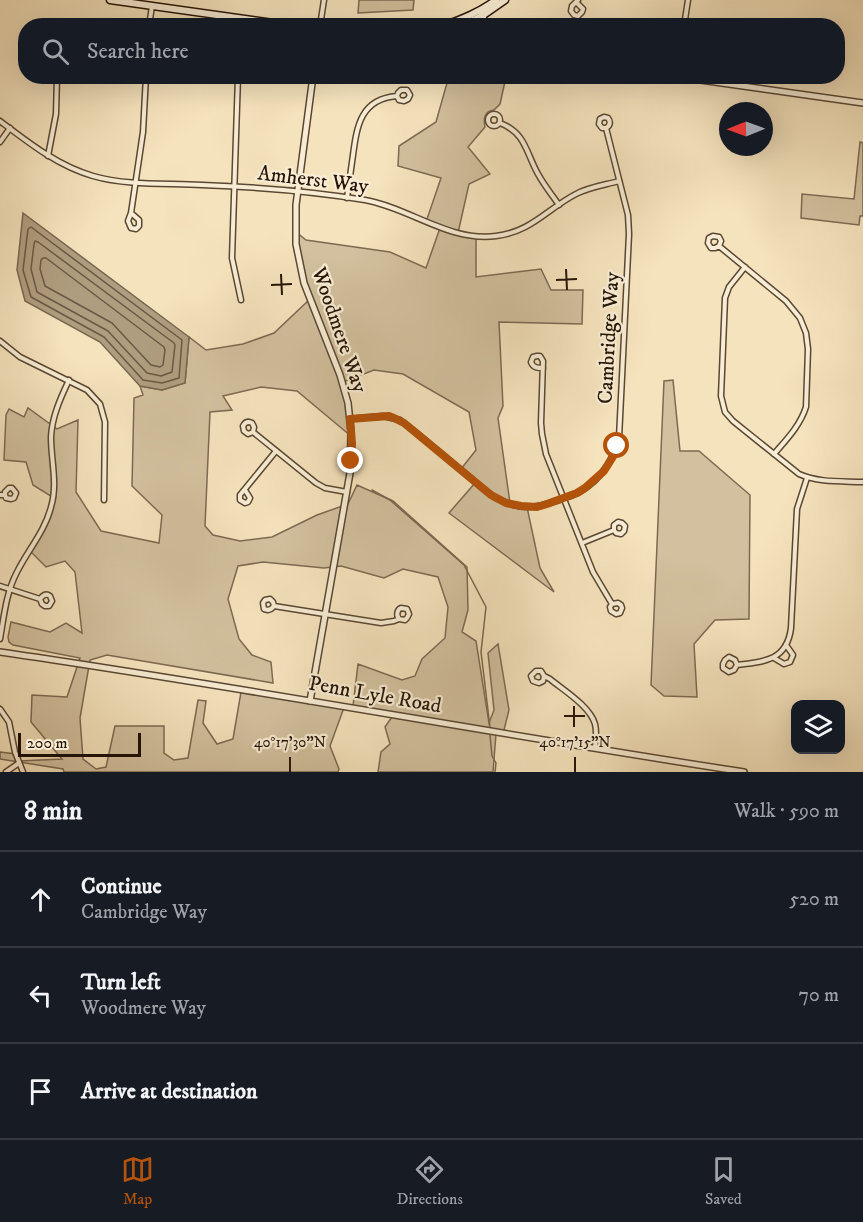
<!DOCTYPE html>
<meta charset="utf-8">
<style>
body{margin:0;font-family:"IM FELL DW Pica",serif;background:#242831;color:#f1f3f6}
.controls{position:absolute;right:18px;bottom:18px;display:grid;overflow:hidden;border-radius:12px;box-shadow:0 6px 24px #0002}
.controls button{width:54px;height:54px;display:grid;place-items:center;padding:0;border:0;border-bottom:2px solid #363941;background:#171b24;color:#f1f3f6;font:30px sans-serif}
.compass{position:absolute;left:719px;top:102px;width:54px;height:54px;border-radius:50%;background:#171b24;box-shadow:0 6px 24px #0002;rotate:269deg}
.scale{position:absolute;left:18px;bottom:15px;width:123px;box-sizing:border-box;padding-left:6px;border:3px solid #261507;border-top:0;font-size:16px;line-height:21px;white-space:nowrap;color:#261507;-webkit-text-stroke:4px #f8edd4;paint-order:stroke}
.stop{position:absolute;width:18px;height:18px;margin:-14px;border:4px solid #b45309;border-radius:50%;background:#fff}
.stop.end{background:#b45309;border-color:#fff;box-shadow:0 2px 6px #0008}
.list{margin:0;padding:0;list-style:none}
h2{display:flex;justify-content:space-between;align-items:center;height:78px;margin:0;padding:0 24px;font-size:26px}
h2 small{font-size:20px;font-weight:400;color:#9ea1a6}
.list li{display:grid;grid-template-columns:39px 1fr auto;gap:18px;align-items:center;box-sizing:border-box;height:96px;padding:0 24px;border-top:2px solid #363941}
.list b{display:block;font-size:22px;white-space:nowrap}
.list p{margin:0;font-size:20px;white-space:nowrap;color:#9ea1a6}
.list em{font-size:20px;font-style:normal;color:#9ea1a6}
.icon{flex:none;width:33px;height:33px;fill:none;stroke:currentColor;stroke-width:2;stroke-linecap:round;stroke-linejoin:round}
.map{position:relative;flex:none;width:863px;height:772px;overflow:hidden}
.search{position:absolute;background:#171b24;box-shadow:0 6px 24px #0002;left:18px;right:18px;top:18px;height:66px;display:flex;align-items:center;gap:15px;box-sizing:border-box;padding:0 21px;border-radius:24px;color:#9ea1a6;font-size:22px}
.sheet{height:366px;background:#171b24}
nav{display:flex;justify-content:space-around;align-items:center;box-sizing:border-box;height:84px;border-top:2px solid #363941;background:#171b24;font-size:16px;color:#9ea1a6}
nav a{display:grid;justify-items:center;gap:3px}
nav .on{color:#b45309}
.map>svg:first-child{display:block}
.green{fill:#d2c09e;stroke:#7c6a52;stroke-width:1.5}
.water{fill:#af9d7f;stroke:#78674f;stroke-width:1.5}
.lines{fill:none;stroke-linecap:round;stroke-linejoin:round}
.shore{stroke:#6a5943;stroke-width:1.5}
.stream{stroke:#78674f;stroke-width:1.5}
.minor-casing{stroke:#5a4834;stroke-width:7}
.tertiary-casing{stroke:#5a4834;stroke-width:8}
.secondary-casing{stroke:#261507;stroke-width:9}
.minor{stroke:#f8edd4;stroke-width:4}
.tertiary{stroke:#f8edd4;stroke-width:5}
.secondary{stroke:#f8edd4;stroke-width:6}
.route{stroke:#b45309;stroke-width:8}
.ticks{fill:none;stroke:#261507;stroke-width:2}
.labels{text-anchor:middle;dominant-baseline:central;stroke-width:4.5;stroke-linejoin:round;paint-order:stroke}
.street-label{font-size:21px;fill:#261507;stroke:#f8edd4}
.ticks-label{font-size:15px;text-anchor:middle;fill:#261507;stroke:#f8edd4;stroke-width:4.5;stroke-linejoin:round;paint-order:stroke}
</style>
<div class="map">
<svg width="863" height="772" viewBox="0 0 863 772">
<rect width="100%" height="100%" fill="#f5e3bd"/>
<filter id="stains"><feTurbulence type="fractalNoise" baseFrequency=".00333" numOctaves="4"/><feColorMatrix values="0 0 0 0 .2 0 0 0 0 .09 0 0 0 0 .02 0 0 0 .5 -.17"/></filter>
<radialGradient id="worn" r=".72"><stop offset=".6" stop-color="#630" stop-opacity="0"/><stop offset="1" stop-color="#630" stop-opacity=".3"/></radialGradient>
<!-- green -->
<g class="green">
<path d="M359,0H414L413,10L358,13Z"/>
<path d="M442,77H506L500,104L494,110C485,111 483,118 485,127L468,147L490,174L469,184L458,233L476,236V277L541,269L551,290H583L582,324L499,322L503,406L498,418L510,503L527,507L540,568L554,592L449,513L475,483L461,469L476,450L469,412L403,374L374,370L343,382L352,437L297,391L261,387L223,396L232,410L210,412L205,526L213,535L240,541L272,537L317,515L348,504L357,485L393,501L467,567L468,610L462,632L476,641L489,723L494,710L488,653L498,644L509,710L503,734H496L493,772H378L381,752L390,744L385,727L394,714L353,706L358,664L402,680L415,676L422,659L445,638L448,607L438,577L403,569L384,578L341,566L324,568L263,562L238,566L228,599L239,639L252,655L271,662L273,683L107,655L90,660L80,718L83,759L96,769L106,767L115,726H164V753L174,760L188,758L198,700L206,701L203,723L217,744L233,739L241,692L345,705L330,746L339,769L338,772H64L63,769L0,759V752L16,754L18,761L62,759L31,722L32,695L67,697L80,658L13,645L9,642L8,637L11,622L50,632L66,623L82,633L75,572L65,561L46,567L29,550L46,523L54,498L33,485L26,462L4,460L6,415L9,409L24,417L28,408L57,429L78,420L76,492L101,531L159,543L162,515L132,486L134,398L143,395L140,386L162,390L185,383L189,337L206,350L243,344L274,333L310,299L296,232L306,240L390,252L426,268L440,228L426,222L441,178L398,166L399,146L436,122L447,83Z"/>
<path d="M860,142L863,143V216H860L859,225L801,218L802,194L854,199Z"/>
<path d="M673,380L680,451H699L750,495L749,619L715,620L694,644L697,697L664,696L651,685L664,381Z"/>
</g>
<!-- water -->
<path class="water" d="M23,213L189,337L185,383L162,390L140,386L100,342L25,301L17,270Z"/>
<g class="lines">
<!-- shore -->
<g class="shore">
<path d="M31,227L182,340L179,378L162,383L143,380L104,337L31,297L23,270L28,229Z"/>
<path d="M35,241L38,242L174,343L175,345L172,372L161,376L147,373L108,331L37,292L31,269L34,244Z"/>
<path d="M43,258H46L164,347L165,350L163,365L160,367L151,365L112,323L45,286L40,269L41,260Z"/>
</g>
<!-- stream -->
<g class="stream">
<path d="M372,490L390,500L464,565L486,607L481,652L490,727"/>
<path d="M490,735L492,756L496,763L495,772"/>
</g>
<defs>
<g id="minor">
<path d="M576,2L583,9L582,12L578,16L574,15L571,11L572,6L578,0"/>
<path d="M149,26L152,6"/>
<path d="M320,26L324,0"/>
<path d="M684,26L688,0"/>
<path d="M238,76L232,258L241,300"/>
<circle cx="494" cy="120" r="6"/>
<path d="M0,121C29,143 58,166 93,176C128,186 167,183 202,185C257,187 311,191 365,200C410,208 449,242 496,236C531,232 547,209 576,194C589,187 605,185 619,181"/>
<path d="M500,123C526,133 526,153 538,174C544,185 552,195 559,205"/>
<path d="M0,142L10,128"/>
<path d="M48,156L56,114L57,76"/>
<path d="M347,198C349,183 351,169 353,155C357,125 361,99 397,96L398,93L401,90H407L410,95L408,99L404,101L399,100L397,96"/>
<path d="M131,213L139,220V226L136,229L131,228L128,221L131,213L143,132L146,76"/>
<path d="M719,246L715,248H711L708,243L709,238L713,236L719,237L721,241L719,246L786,301L800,318L806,333L808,349L806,407C800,426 786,440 774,454"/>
<path d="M745,267L729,287L725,298L721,396L725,412L733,421L799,474C819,483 842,481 863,482"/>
<path d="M0,341L20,357L87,390L100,404L105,422L104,500"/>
<path d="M543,368C538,368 533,368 531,362L533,357L537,356H540L543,361L541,423L542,434L546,454L593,572L612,604L610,607L611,611L616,614L620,613L622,608L621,605L618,603L612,604"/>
<path d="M350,419L383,416L400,420C423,437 445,457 467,475C477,483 486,492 496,498C506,503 516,507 527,507C542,507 556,501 571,496C596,486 612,464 619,438L629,234L628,215L606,128H602L599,124L600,119L604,117L608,118C611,122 610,126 606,128"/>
<path d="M253,432L254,427L252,423C248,421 245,422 243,426L244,431L248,434L253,432L316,483L325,488L347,492"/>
<path d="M245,490L250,498L248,502L245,503L240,500V495L276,451"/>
<path d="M0,495H5L6,498L11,499L14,498L16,493L12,488H9L5,492V495"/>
<path d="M582,543L614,530V525L618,522L622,523L625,526L624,531L621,534L616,533L614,530"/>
<path d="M0,586L40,599L42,604L45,606H49L52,601L50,596C46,593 43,595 40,599"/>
<path d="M274,606L273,602L270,599L265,600L263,603L264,609L268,610L271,609L274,606L381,623L394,621L399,619L405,620L407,618L409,614L407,609L401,608C397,610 396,615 399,619"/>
<path d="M0,639C4,616 6,593 17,572C28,550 45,531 51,507C58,484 51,461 51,437C52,417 60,399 69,380"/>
<path d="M774,658L784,664L790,662L793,655L786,645"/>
<path d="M737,665L735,660L729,657L725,660L723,664V668L729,672L734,670L737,665C763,662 787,661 791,628L797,509L807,478"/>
<path d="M544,676L543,681L539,683L533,681L531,676L536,671H541L544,676L550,679C563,690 590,706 595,724C597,732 596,740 595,748"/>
<path d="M0,709L9,722L15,752L23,772"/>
<path d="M6,772L19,763"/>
</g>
<g id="tertiary">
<path d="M481,12L487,26"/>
<path d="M672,76L863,103"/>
<path d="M0,652C249,688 495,734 744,772"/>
<path d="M310,701L350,473L351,432L348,403L340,375L304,283L296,244V205L313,76"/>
</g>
<g id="secondary">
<path d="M110,0L295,26"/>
<path d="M443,26C462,19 480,12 496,0"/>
<path d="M460,26L482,16L505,0"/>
</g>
</defs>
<!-- minor casing -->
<use href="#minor" class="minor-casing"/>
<!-- tertiary casing -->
<use href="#tertiary" class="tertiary-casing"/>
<!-- secondary casing -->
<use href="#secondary" class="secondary-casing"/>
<!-- minor -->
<use href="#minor" class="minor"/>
<!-- tertiary -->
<use href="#tertiary" class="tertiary"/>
<!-- secondary -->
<use href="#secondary" class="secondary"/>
</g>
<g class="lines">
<!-- route -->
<path class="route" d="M351,461L352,443L350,419L389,416L394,418L404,423L491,495L506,503L521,506L537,507L547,504L577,493L585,488L604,471L614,455L617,446"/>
</g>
<!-- ticks -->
<path class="ticks" d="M566,269L567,290M281,274L282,295M556,280L577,279M271,285L292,284M574,706V727M564,716H585M290,757V772M575,757V772"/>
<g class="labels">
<!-- street labels -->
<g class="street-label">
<text transform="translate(313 180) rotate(7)">Amherst Way</text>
<text transform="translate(339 330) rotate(71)">Woodmere Way</text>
<text transform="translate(609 338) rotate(-87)">Cambridge Way</text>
<text transform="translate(375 695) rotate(10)">Penn Lyle Road</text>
</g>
</g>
<g class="ticks-label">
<text x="290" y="747">40°17'30"N</text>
<text x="575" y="747">40°17'15"N</text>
</g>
<rect width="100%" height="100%" filter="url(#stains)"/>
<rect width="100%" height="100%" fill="url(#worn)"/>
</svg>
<div class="controls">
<button><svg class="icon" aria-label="layers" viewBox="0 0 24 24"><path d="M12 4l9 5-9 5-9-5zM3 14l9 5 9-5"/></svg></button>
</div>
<svg class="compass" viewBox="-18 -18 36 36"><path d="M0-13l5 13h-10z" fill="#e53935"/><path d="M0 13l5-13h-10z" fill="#9ea1a6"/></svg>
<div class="scale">200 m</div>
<div class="stop" style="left:617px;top:446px"></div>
<div class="stop end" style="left:351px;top:461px"></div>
<div class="search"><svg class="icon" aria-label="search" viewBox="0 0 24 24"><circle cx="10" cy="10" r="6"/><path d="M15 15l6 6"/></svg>Search here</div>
</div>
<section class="sheet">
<h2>8 min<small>Walk · 590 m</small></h2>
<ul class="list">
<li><svg class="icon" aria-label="ahead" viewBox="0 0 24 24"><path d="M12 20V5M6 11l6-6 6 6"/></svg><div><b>Continue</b><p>Cambridge Way</p></div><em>520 m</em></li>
<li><svg class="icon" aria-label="left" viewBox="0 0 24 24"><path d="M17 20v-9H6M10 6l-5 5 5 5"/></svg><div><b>Turn left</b><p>Woodmere Way</p></div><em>70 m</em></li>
<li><svg class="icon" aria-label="arrive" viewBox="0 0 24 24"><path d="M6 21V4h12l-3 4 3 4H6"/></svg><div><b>Arrive at destination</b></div></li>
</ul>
</section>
<nav>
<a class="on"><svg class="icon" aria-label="map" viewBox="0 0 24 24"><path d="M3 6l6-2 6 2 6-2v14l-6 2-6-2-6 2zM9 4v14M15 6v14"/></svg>Map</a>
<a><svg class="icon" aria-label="directions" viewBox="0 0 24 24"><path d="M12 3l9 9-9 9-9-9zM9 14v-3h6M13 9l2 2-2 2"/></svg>Directions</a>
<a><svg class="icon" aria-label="saved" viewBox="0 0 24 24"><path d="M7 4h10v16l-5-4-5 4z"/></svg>Saved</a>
</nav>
